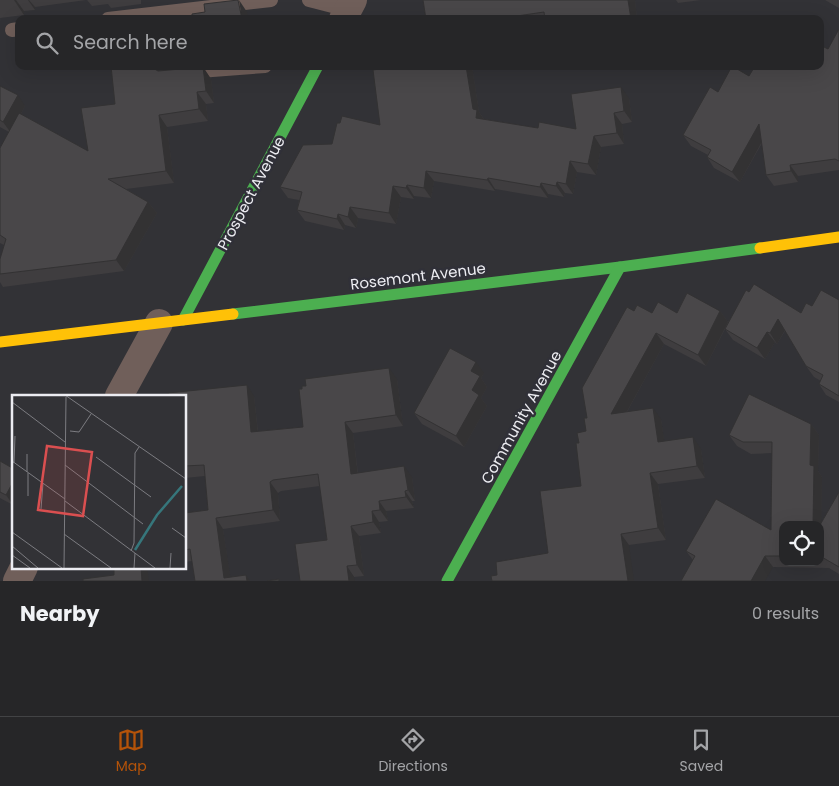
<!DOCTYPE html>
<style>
body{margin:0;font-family:Poppins,sans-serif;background:#2e2e30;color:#f1f3f6}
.controls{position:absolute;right:15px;bottom:15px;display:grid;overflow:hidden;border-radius:10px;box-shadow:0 5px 20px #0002}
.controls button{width:45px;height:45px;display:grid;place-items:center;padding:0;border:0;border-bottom:1px solid #424345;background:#262628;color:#f1f3f6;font:25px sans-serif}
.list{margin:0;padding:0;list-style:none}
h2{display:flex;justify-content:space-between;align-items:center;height:65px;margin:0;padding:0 20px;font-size:21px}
h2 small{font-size:16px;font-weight:400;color:#a4a5a8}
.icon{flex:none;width:28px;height:28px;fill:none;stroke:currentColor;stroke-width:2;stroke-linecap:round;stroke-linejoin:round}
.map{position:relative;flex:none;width:839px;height:581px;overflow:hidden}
.search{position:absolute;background:#262628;box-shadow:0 5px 20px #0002;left:15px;right:15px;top:15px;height:55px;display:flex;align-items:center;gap:12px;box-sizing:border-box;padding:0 18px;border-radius:10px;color:#a4a5a8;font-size:19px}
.sheet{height:135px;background:#262628}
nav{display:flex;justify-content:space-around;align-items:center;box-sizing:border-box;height:70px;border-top:1px solid #424345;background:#262628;font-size:14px;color:#a4a5a8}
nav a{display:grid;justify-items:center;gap:2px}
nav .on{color:#b45309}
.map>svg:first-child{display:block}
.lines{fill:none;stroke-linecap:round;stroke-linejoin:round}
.lane{stroke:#705f5a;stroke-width:14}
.street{stroke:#705f5a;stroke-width:28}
.fast{stroke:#4caf50;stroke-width:11}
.slow{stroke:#ffc107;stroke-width:11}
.wall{fill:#3f3d3f;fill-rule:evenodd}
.shaded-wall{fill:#333233}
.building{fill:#494749;stroke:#333233}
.labels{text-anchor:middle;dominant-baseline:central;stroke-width:5;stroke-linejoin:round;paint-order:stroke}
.street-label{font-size:15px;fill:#ececf1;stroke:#303038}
.inset-river{fill:none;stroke:#36767b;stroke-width:2.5}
.inset-road{fill:none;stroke:#7c7c81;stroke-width:1}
.view{fill:#da4f50;fill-opacity:0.15;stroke:#da4f50;stroke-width:2.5}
.inset-edge{fill:none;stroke:#ececf1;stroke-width:2.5}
</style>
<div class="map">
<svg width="839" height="581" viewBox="0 0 839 581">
<rect width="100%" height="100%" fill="#323236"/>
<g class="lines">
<!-- lane -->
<g class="lane">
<path d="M309,0L348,10"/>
<path d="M108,19L271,0"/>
<path d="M12,30L19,29"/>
<path d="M186,72L265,66"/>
</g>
<!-- street -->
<g class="street">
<path d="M343,19L353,0"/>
<path d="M119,396L159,323"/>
<path d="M17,581L24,567"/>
</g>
<!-- fast -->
<g class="fast">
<path d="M233,314L620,267L760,248"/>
<path d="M183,320L318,66"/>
<path d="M447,581L620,267"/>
</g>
<!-- slow -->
<g class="slow">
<path d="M760,248L839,237"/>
<path d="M0,342L233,314"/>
</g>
</g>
<!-- wall -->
<g class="wall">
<path d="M0,0H86L35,7V10L24,11V15L0,18Z"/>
<path d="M87,0H141V4L111,8L108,4L92,6Z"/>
<path d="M423,0H635L637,19H426Z"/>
<path d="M676,0H701L678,3Z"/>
<path d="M825,0H839V8Z"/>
<path d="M839,29V170L798,176V182L774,186L766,175L762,143L740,182L714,168L707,157L708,155L691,146L683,135L718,92L749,76L828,49Z"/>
<path d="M111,66H163L161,67L158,71L203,67L211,79L214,103L206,104L208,121L167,127L174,183L126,189L148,202L157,213L124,271L3,287L0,282V274L4,245L0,243V148L9,132L0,127V86L25,106L21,114L88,151L115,104Z"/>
<path d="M472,66L479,112L484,119L538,128L576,129L629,98L632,122L622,124L624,144L601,147L596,175L577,172L573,194L565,193L564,197L548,194V198L495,189V191L434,181L431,198L414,196V199L401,197L396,224L358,218L356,228L345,225L344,230L305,221L297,210L299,200L288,198L280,187L332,144L380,125Z"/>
<path d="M749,292L801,313L812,306L839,300V402L826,395L819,384L821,381L814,377L806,366L785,331L777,344L775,342L765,359L733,340L725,329L706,366L664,344L627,412L661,419L664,441L701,449L705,478L658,484L666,540L629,545L497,575L548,553L581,486L579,443L586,431L587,418L634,311L652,313H677L720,311L728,322Z"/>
<path d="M484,373L481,378L487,387L481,398L487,406L464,447L422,424L414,413Z"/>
<path d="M397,379L403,426L353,433L358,473L412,477L415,501H412L414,508L386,511L388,521L379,522L381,533L359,536L364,576L354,577L327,540L320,486L281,491L278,493L280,521L223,529L230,577L195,581L192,561L185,562V513L208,510L205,476L185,478V396H254L258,431L303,427Z"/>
<path d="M811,424L819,435L818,471L822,477L821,523L839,492V574L829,568L773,567L693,560L686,551L771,530L772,453L751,454L737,446L729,435ZM783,525H820V562H783Z"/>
<path d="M0,461L14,469V503L13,505L0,498Z"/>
</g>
<!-- shaded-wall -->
<g class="shaded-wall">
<path d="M14,0H16L24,11V15Z"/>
<path d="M28,0H29L35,7V10Z"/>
<path d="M239,0L247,12L248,19H242Z"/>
<path d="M628,0H635L637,19H631Z"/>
<path d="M151,66H160L161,67L158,71L151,67Z"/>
<path d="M466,66H472L479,112L485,121L476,118L473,109Z"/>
<path d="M203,67L211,79L214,103L206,91Z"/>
<path d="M621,87L629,98L632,122L624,111Z"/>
<path d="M197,92L206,104L208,121L199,109Z"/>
<path d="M18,95L25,106L11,133L3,122Z"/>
<path d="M614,113L622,124L624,144L617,133Z"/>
<path d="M159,115L167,127L174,183L166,171Z"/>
<path d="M759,124L766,134L740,182L732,172Z"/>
<path d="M594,136L601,147L596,175L588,164Z"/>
<path d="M570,161L577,172L573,194L566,184Z"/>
<path d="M790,165L798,176V182L791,171Z"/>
<path d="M426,171L434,181L431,198L424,188Z"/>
<path d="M488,178L495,189V191L487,180Z"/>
<path d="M557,182L565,193L564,197L556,186Z"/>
<path d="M541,183L548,194V198L540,187Z"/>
<path d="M407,185L414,196V199L406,188Z"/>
<path d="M393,186L401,197L396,224L389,213Z"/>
<path d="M148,202L157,213L124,271L116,260Z"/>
<path d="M350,207L358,218L356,228L348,217Z"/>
<path d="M338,214L345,225L344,230L337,219Z"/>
<path d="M720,311L728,322L706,366L698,355Z"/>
<path d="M778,319L785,330L777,344L770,333Z"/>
<path d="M767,332L775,342L765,359L757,348Z"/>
<path d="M656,333L664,344L619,426L611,414Z"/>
<path d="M476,362L484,373L481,378L487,387L481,398L487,406L464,447L456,436L472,390L471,371Z"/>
<path d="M389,368L397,379L403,426L396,415Z"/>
<path d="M247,385L254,396L259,443L251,432Z"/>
<path d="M653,408L661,419L666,453L658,442Z"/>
<path d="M345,422L353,433L359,485L351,474Z"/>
<path d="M811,424L819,435L818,471L822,477L821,549L820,525H813L810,465Z"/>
<path d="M693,437L701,449L705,478L697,466Z"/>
<path d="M404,466L412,477L415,501L408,490Z"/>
<path d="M650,473L658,484L666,540L658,528Z"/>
<path d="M14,480V503L13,505L6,495Z"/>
<path d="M270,482L278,493L280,521L273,510Z"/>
<path d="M405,491L412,501L414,508L406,497Z"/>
<path d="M379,501L386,511L388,521L380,510Z"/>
<path d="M372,511L379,522L381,533L373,522Z"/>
<path d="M216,518L223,529L231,581L224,578Z"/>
<path d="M351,526L359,536L364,576L357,565Z"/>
<path d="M621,534L629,545L634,581H628Z"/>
<path d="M765,556L773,567L765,581H751Z"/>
<path d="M347,566L354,577L355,581H349Z"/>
<path d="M141,567H147L149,581H142Z"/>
<path d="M246,575L250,581H247Z"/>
</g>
<!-- building -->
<g class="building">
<path d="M238,0L242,19H181L192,17V14L205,12L204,4Z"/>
<path d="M423,0H628L631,19H545L544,12L497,19H426Z"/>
<path d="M839,29V161L835,159L790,165L791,171L766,175L759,124L732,172L707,157L711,150L683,135L710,87L718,92L732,66L749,76L755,66H820V45L828,49Z"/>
<path d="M111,66H151V67L158,71L203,67L206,91L197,92L199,109L159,115L166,171L108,179L148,202L116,260L0,274V259L6,239L0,235V148L19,113L88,151L81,108L115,104Z"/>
<path d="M398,66H466L473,109L477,110L476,118L538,128L539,122L576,129L571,94L621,87L624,111L614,113L617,133L594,136L588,164L570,161L566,184L557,182L556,186L541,183L540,187L488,178L487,180L426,171L424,188L407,185L406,188L393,186L389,213L350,207L348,217L338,214L337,219L297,210L302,192L280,187L303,145L332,144L337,123H340L342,116L380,125L373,70Z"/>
<path d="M0,86L18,95L3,122L0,120Z"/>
<path d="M754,284L801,313L806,303L812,306L821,290L839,300V396L819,384L823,375L806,366L778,319L770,333L767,332L757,348L725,329L746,290L749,292Z"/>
<path d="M687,293L720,311L698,355L656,333L611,414L653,408L658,442L693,437L697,466L650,473L658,528L621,534L628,581H492L491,576L497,575L496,562L548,553L540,491L581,486L576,443H579L577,433L586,431L584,418H587L582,388L627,307L634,311L637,305L652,313L658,302L677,313Z"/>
<path d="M450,348L476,362L471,371L480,376L472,390L479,395L456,436L414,413Z"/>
<path d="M389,368L396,415L345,422L351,474L404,466L408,490L405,491L406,497L379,501L380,510L372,511L373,522L351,526L357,565L347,566L349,581H300L295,544L327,540L318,474L273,480L270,482L273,510L216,518L224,578L246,575L247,581H195L190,549L185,550V513L208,510L204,465L185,466V396H169L168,393L247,385L251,432L303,427L299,389H302V386H306L305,379Z"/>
<path d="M749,394L811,424L810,465L814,466L813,525H783V556H765L751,581H681L695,556L686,551L716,499L771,530L772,442H743L729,435Z"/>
<path d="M0,461L14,469V480L6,495L0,492Z"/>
<path d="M839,492V567L820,556V525Z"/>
<path d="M114,567H141L142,581H83V579L114,575Z"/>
<path d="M279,579V581H267Z"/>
</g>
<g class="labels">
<!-- street labels -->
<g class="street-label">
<text transform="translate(251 193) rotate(-62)">Prospect Avenue</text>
<text transform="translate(418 276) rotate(-7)">Rosemont Avenue</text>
<text transform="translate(521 417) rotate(-61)">Community Avenue</text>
</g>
</g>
<!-- overview -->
<g transform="translate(12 395)">
<rect width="174" height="174" fill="#323236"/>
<path class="inset-river" d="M123,155L145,120L170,91"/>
<path class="inset-road" d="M53,0L174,84M0,7L53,47M58,36L67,37L79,19M84,62L139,102M0,66L53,104M2,68L3,41M53,70L131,129M15,77V59M16,78V101M53,106L143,173M29,114L31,88M160,133L174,143M0,137L50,173M52,139L99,173M0,151L26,173M119,156L122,148L123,58L127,52M0,160L18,173M52,173L54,2M122,173L123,158M158,173L159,158"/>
<path class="view" d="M35,51L80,57L71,121L26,115Z"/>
<rect width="174" height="174" class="inset-edge"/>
</g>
</svg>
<div class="controls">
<button><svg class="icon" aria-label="locate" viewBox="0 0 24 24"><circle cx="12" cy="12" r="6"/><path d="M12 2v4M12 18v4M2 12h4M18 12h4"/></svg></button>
</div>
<div class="search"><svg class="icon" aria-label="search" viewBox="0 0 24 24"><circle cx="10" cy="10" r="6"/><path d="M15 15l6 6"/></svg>Search here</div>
</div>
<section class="sheet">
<h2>Nearby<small>0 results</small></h2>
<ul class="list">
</ul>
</section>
<nav>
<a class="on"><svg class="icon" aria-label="map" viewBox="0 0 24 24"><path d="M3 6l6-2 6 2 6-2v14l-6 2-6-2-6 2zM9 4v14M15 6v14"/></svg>Map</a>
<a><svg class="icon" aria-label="directions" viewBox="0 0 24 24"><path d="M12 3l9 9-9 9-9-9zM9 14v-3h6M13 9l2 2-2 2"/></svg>Directions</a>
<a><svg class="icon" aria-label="saved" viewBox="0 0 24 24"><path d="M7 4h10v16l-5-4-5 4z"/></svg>Saved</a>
</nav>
